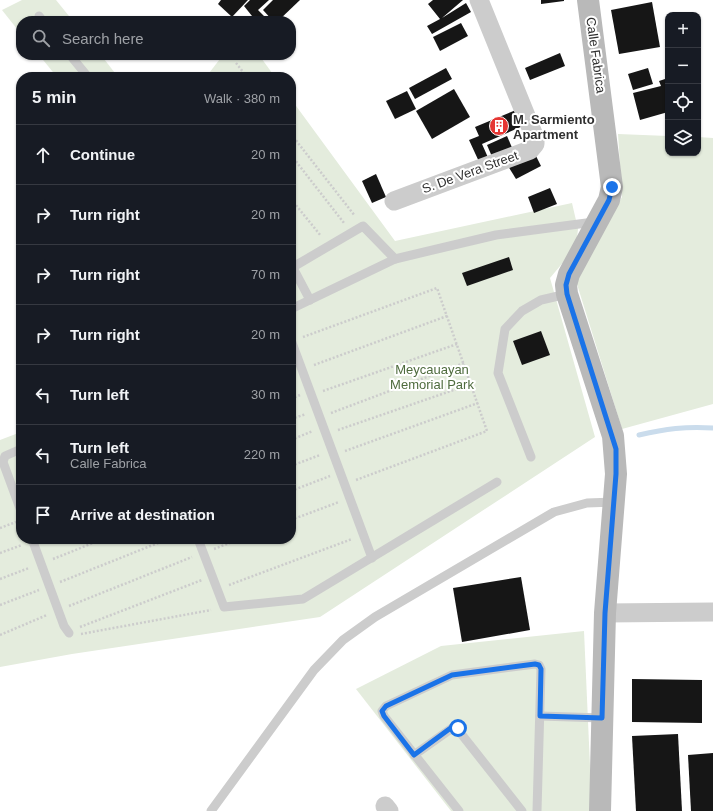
<!DOCTYPE html>
<meta charset="utf-8">
<style>
body{margin:0;font-family:Arial,sans-serif;background:#242831;color:#f1f3f6}
.controls{position:absolute;right:12px;top:12px;display:grid;overflow:hidden;border-radius:8px;box-shadow:0 1px 3px #0004}
.controls button{width:36px;height:36px;display:grid;place-items:center;padding:0;border:0;border-bottom:1px solid #363941;background:#171b24;color:#f1f3f6;font:20px sans-serif}
.stop{position:absolute;width:12px;height:12px;margin:-9px;border:3px solid #1a73e8;border-radius:50%;background:#fff}
.stop.end{background:#1a73e8;border-color:#fff;box-shadow:0 1px 4px #0008}
.list{margin:0;padding:0;list-style:none}
h2{display:flex;justify-content:space-between;align-items:center;height:52px;margin:0;padding:0 16px;font-size:17px}
h2 small{font-size:13px;font-weight:400;color:#9ea1a6}
.list li{display:grid;grid-template-columns:26px 1fr auto;gap:12px;align-items:center;box-sizing:border-box;height:60px;padding:0 16px;border-top:1px solid #363941}
.list b{display:block;font-size:15px;white-space:nowrap}
.list p{margin:0;font-size:13px;white-space:nowrap;color:#9ea1a6}
.list em{font-size:13px;font-style:normal;color:#9ea1a6}
.icon{flex:none;width:22px;height:22px;fill:none;stroke:currentColor;stroke-width:2;stroke-linecap:round;stroke-linejoin:round}
.map{position:relative;flex:none;width:713px;height:811px;overflow:hidden}
.search{position:absolute;background:#171b24;box-shadow:0 1px 3px #0004;left:16px;top:16px;width:280px;height:44px;display:flex;align-items:center;gap:10px;box-sizing:border-box;padding:0 14px;border-radius:16px;color:#9ea1a6;font-size:15px}
.panel{position:absolute;background:#171b24;box-shadow:0 1px 3px #0004;left:16px;top:72px;width:280px;height:472px;border-radius:16px}
.map>svg:first-child{display:block}
.green{fill:#e4ecdd}
.lines{fill:none;stroke-linecap:round;stroke-linejoin:round}
.stream{stroke:#cadcec;stroke-width:5}
.building{fill:#161616}
.path{stroke:#ccc;stroke-width:2.5;stroke-dasharray:2 2;stroke-linecap:butt}
.lane{stroke:#ccc;stroke-width:9}
.street{stroke:#ccc;stroke-width:19}
.secondary{stroke:#b9b9b9;stroke-width:22}
.route{stroke:#1a73e8;stroke-width:5}
.labels{text-anchor:middle;dominant-baseline:central;stroke-width:4;stroke-linejoin:round;paint-order:stroke}
.street-label{font-size:13px;fill:#2f2f2f;stroke:#fff}
.poi-label{font-size:13px;font-weight:bold;fill:#2f2f2f;stroke:#fff;text-anchor:start}
.park-label{font-size:13px;fill:#4e6b3d;stroke:#fff}
</style>
<div class="map">
<svg width="713" height="811" viewBox="0 0 713 811">
<rect width="100%" height="100%" fill="#fff"/>
<!-- green -->
<g class="green">
<path d="M22,0H56L73,21H21V34L2,10Z"/>
<path d="M39,55H101L118,77H57Z"/>
<path d="M223,55H259L275,77H206Z"/>
<path d="M291,99L395,241L572,203L578,229L576,247L550,278L595,437L320,617L72,654L0,667V440L21,432V539H291Z"/>
<path d="M618,134L668,136V153H698V137L713,138V404L622,429L576,281L622,197Z"/>
<path d="M584,631L592,811H451L356,689L441,646Z"/>
</g>
<g class="lines">
<!-- stream -->
<path class="stream" d="M639,435C665,429 686,426 713,428"/>
</g>
<!-- building -->
<g class="building">
<path d="M221,0H248L232,17L218,4Z"/>
<path d="M250,0H269L258,10L269,21H247L252,16L244,6Z"/>
<path d="M273,0H300L278,21H273L263,10Z"/>
<path d="M433,0H463L442,18L466,3L471,12L432,34L427,26L440,19L428,4Z"/>
<path d="M541,0H564V1L541,4Z"/>
<path d="M652,2L660,47L619,54L611,10Z"/>
<path d="M461,23L468,36L440,51L433,37Z"/>
<path d="M560,53L565,66L530,80L525,68Z"/>
<path d="M446,68L452,79L415,99L409,88Z"/>
<path d="M648,68L653,84L633,90L628,74Z"/>
<path d="M668,78V112L640,120L633,93L661,86L659,81Z"/>
<path d="M454,89L470,117L432,139L416,111Z"/>
<path d="M407,91L416,109L395,119L386,101Z"/>
<path d="M516,110L523,126L482,144L490,162L481,166L469,140L479,136L475,127Z"/>
<path d="M507,136L513,150L493,159L487,145Z"/>
<path d="M534,152L541,166L516,179L508,166Z"/>
<path d="M376,174L386,197L372,203L362,181Z"/>
<path d="M550,188L557,204L534,213L528,197Z"/>
<path d="M509,257L513,270L467,286L462,273Z"/>
<path d="M541,331L550,355L522,365L513,341Z"/>
<path d="M521,577L530,630L462,642L453,588Z"/>
<path d="M632,679L702,680V723L632,722Z"/>
<path d="M678,734L682,811H636L632,736Z"/>
<path d="M713,753V811H691L688,755Z"/>
</g>
<g class="lines">
<!-- path -->
<g class="path">
<path d="M236,63L247,77"/>
<path d="M228,74L230,77"/>
<path d="M291,134L355,216"/>
<path d="M291,155L344,223"/>
<path d="M291,199L321,236"/>
<path d="M303,337L437,288L487,431L356,480"/>
<path d="M314,365L447,316"/>
<path d="M323,391L457,344"/>
<path d="M291,399L300,395"/>
<path d="M331,413L464,363"/>
<path d="M291,419L306,414"/>
<path d="M338,430L471,384"/>
<path d="M291,440L313,431"/>
<path d="M345,451L478,403"/>
<path d="M291,466L320,455"/>
<path d="M291,491L330,476"/>
<path d="M291,520L339,502"/>
<path d="M0,528L16,522"/>
<path d="M214,549L240,539"/>
<path d="M0,553L22,545"/>
<path d="M53,559L103,539"/>
<path d="M0,579L29,568"/>
<path d="M60,582L168,539"/>
<path d="M229,585L352,539"/>
<path d="M0,605L39,590"/>
<path d="M69,606L192,557"/>
<path d="M80,627L202,580"/>
<path d="M81,634L211,610"/>
<path d="M0,635L47,615"/>
</g>
<!-- lane -->
<g class="lane">
<path d="M39,16L43,21"/>
<path d="M70,55L88,77"/>
<path d="M291,264L310,300"/>
<path d="M293,267L363,226L395,259"/>
<path d="M291,309L395,259L496,235L594,222"/>
<path d="M291,340L372,558"/>
<path d="M21,449L5,456L3,462L21,511"/>
<path d="M531,457L498,373L505,329L522,311L541,300L567,294"/>
<path d="M32,539L64,626L69,633"/>
<path d="M198,539L224,607L303,599L497,482"/>
<path d="M540,716L602,718"/>
<path d="M414,755L455,726L522,811"/>
<path d="M211,811L314,670L343,640L375,617L554,512L587,503L614,502"/>
<path d="M459,811L384,716L382,711L386,706L452,675L535,664L539,665L541,669L537,811"/>
</g>
<!-- street -->
<g class="street">
<path d="M394,201L530,150L535,144V138L479,0"/>
<path d="M605,613L713,612"/>
<path d="M385,806L389,811"/>
</g>
<!-- secondary -->
<path class="secondary" d="M588,0L612,187L609,200L569,274L566,285L567,294L613,436L616,474L605,613L600,811"/>
</g>
<g class="lines">
<!-- route -->
<path class="route" d="M458,728L455,726L452,727L414,755L384,716L382,711L386,706L452,675L535,664L539,665L541,669L540,716L602,718L605,613L616,474V449L567,294L566,285L569,274L609,200L612,187"/>
</g>
<!-- icons -->
<defs>
<symbol id="building-disc" viewBox="-11 -11 22 22"><circle r="9.5" fill="#e53633" stroke="#fff"/><path d="M-4-6H4V6H1V3H-1V6H-4ZM-2.5-4.3h1.7v1.8h-1.7ZM.8-4.3h1.7v1.8H.8ZM-2.5-1h1.7V.8h-1.7ZM.8-1h1.7V.8H.8Z" fill="#fff"/></symbol>
</defs>
<g fill-rule="evenodd">
<use href="#building-disc" x="488" y="115" width="22" height="22"/>
</g>
<g class="labels">
<!-- street labels -->
<g class="street-label">
<text transform="translate(596 55) rotate(82)">Calle Fabrica</text>
<text transform="translate(470 172) rotate(-20)">S. De Vera Street</text>
</g>
<!-- poi labels -->
<g class="poi-label">
<text x="513" y="119">M. Sarmiento<tspan x="513" dy="15">Apartment</tspan></text>
</g>
<!-- park labels -->
<g class="park-label">
<text x="432" y="369">Meycauayan<tspan x="432" dy="15">Memorial Park</tspan></text>
</g>
</g>
</svg>
<div class="controls">
<button>+</button>
<button>−</button>
<button><svg class="icon" aria-label="locate" viewBox="0 0 24 24"><circle cx="12" cy="12" r="6"/><path d="M12 2v4M12 18v4M2 12h4M18 12h4"/></svg></button>
<button><svg class="icon" aria-label="layers" viewBox="0 0 24 24"><path d="M12 4l9 5-9 5-9-5zM3 14l9 5 9-5"/></svg></button>
</div>
<div class="stop" style="left:458px;top:728px"></div>
<div class="stop end" style="left:612px;top:187px"></div>
<div class="search"><svg class="icon" aria-label="search" viewBox="0 0 24 24"><circle cx="10" cy="10" r="6"/><path d="M15 15l6 6"/></svg>Search here</div>
<section class="panel">
<h2>5 min<small>Walk · 380 m</small></h2>
<ul class="list">
<li><svg class="icon" aria-label="ahead" viewBox="0 0 24 24"><path d="M12 20V5M6 11l6-6 6 6"/></svg><div><b>Continue</b></div><em>20 m</em></li>
<li><svg class="icon" aria-label="right" viewBox="0 0 24 24"><path d="M7 20v-9h11M14 6l5 5-5 5"/></svg><div><b>Turn right</b></div><em>20 m</em></li>
<li><svg class="icon" aria-label="right" viewBox="0 0 24 24"><path d="M7 20v-9h11M14 6l5 5-5 5"/></svg><div><b>Turn right</b></div><em>70 m</em></li>
<li><svg class="icon" aria-label="right" viewBox="0 0 24 24"><path d="M7 20v-9h11M14 6l5 5-5 5"/></svg><div><b>Turn right</b></div><em>20 m</em></li>
<li><svg class="icon" aria-label="left" viewBox="0 0 24 24"><path d="M17 20v-9H6M10 6l-5 5 5 5"/></svg><div><b>Turn left</b></div><em>30 m</em></li>
<li><svg class="icon" aria-label="left" viewBox="0 0 24 24"><path d="M17 20v-9H6M10 6l-5 5 5 5"/></svg><div><b>Turn left</b><p>Calle Fabrica</p></div><em>220 m</em></li>
<li><svg class="icon" aria-label="arrive" viewBox="0 0 24 24"><path d="M6 21V4h12l-3 4 3 4H6"/></svg><div><b>Arrive at destination</b></div></li>
</ul>
</section>
</div>
